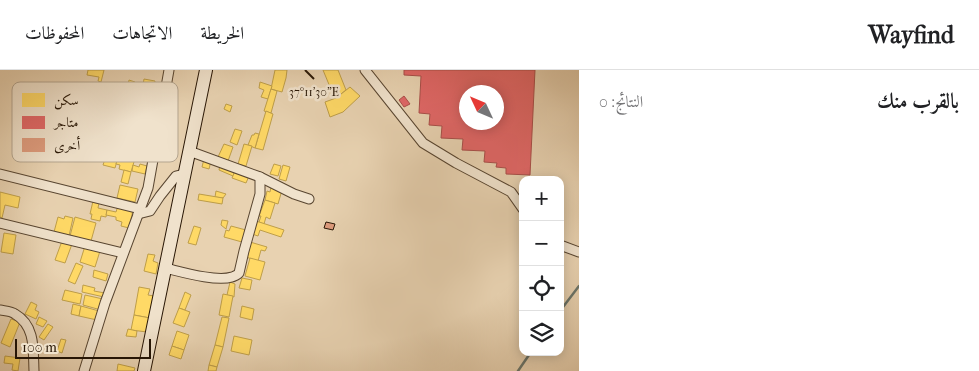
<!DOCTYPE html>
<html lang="ar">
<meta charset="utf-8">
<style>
body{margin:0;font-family:"IM FELL French Canon",Amiri,serif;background:#f2f2f2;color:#202124;direction:rtl}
.controls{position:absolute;right:15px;bottom:15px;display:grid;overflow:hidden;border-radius:10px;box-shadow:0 2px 12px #0003}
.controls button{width:45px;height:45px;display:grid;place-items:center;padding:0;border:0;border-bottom:1px solid #e0e0e0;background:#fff;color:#202124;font:25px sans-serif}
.compass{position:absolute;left:459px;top:15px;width:45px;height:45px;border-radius:50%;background:#fff;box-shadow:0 2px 12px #0003;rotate:314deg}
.scale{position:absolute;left:15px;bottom:12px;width:136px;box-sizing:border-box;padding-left:5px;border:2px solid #281605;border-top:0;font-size:14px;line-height:18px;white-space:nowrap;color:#281605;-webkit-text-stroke:4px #f0e2cc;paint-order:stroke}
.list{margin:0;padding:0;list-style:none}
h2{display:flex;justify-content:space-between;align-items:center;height:65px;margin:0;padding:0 20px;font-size:21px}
h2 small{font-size:16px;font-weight:400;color:#757577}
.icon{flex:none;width:28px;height:28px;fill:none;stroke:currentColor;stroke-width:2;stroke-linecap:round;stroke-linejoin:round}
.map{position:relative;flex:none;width:579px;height:301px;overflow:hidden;direction:ltr}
header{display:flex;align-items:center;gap:30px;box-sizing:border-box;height:70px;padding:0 25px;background:#fff;border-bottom:1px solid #e0e0e0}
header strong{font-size:24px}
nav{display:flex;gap:28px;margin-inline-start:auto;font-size:18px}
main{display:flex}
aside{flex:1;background:#fff}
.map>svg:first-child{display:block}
.homes{fill:#ffd966;stroke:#be9e49}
.shops{fill:#e06666;stroke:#a94e49;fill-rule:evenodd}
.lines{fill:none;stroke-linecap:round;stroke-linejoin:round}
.stream{stroke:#6b766c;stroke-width:2.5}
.building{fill:#de9b7d;stroke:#281605}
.minor-casing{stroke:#584530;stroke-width:11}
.secondary-casing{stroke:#281605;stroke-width:14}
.minor{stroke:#f0e2cc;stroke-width:9}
.secondary{stroke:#f0e2cc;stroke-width:12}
.ticks{fill:none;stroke:#281605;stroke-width:2}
.key{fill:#f0e2cc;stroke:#b4a590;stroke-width:1}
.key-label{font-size:14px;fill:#281605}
.ticks-label{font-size:12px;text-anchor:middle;fill:#281605;stroke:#f0e2cc;stroke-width:5;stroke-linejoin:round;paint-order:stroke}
</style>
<header>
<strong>Wayfind</strong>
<nav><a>الخريطة</a><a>الاتجاهات</a><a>المحفوظات</a></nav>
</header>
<main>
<aside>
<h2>بالقرب منك<small>النتائج: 0</small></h2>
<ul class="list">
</ul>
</aside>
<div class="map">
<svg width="579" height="301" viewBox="0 0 579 301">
<rect width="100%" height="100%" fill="#e8d2b1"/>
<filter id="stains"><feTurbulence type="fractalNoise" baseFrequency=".004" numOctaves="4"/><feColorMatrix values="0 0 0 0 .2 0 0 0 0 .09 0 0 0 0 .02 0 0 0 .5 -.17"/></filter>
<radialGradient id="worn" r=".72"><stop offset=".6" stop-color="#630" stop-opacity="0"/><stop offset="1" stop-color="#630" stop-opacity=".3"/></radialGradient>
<!-- homes -->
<g class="homes">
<path d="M88,0H104L101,12L98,11L99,7L87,5Z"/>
<path d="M275,0H287L286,8L282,22L271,19Z"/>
<path d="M323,0H338L346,20L336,28L335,29Z"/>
<path d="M144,9L155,11L152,29L141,27Z"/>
<path d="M129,10L135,12L132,27L126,25Z"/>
<path d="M260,12L272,16L268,29L261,27L264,20L259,18Z"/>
<path d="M350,17L360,26L343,42L330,47L325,32L336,28Z"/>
<path d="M271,19L277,21L271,43L264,41Z"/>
<path d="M226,34L232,36L230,42L224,39Z"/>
<path d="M266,41L273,44L263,80L255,78Z"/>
<path d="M235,59L242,61L237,75L230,72Z"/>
<path d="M255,63L259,64L255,78L248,75L252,65H254Z"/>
<path d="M224,74L233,77L228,91L218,87Z"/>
<path d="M244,74L252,76L246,96L238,94Z"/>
<path d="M109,77L120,80L115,98L103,95Z"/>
<path d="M120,80L126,82L124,88L129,90L131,83L136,85L131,102L119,99L120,95L116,94Z"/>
<path d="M204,89L211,91L209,99L202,97Z"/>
<path d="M140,94L147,96L145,104L132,101L133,95L139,97Z"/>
<path d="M274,94L281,96L278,106L270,104Z"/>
<path d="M220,95L235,101L233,106L219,100Z"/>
<path d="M283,95L290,97L286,111L279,109Z"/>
<path d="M124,100L131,102L128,114L121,112Z"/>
<path d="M235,101L249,106L246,113L232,108Z"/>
<path d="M120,115L138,119L135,132L117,128Z"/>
<path d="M271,117L282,120L278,134L265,130L267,121L270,122Z"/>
<path d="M216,121L226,124L223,128L215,127Z"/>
<path d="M0,122L20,127L18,138L5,135L2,148L0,147Z"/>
<path d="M199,124L223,128L222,134L198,130Z"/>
<path d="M265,130L275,133L270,149L266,147L264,154L259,152L261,146H259Z"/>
<path d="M93,131L99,133L98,138L107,140L106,147L101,146L100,151L91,149L92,144H90Z"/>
<path d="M118,136L133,140L129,158L121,156L122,152L116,150V147L106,145L107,140L116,142Z"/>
<path d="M65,146L73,148L69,166L54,162L58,147L64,149Z"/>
<path d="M75,147L96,153L91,171L70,166Z"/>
<path d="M222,150L228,151L226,159L221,155Z"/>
<path d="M256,151L284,160L281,167L260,160L258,166L252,164Z"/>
<path d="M194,156L201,158L196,175L188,173Z"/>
<path d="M231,156L246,160L242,172L224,167L226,160L229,161Z"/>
<path d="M4,163L16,165L13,184L1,182Z"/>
<path d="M62,171L72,174L65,193L55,190Z"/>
<path d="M250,172L267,177L265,181L261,180L258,191L246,187Z"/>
<path d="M85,176L100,181L95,197L80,192Z"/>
<path d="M148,184L155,185L153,191L158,193L156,204L144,201Z"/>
<path d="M250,188L265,192L260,210L245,206Z"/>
<path d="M76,193L83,196L75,214L68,211Z"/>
<path d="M94,200L108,204L106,211L93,207Z"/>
<path d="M242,208L252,210L250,220L239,218Z"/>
<path d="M230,212L235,214L234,227L227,225Z"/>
<path d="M83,215L95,218L94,221L105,223L104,227L82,222Z"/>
<path d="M139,217L150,219L148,225L154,226L150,248L134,245Z"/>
<path d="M65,220L82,224L80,234L62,230Z"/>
<path d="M185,222L191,225L185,240L179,238Z"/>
<path d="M223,224L233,226L229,247L219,245Z"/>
<path d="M85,225L103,229L101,240L83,235Z"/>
<path d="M31,232L37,235L35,240L39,242L36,249L25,244Z"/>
<path d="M73,234L81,236L79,246L71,244Z"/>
<path d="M81,236L99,241L97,250L79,246Z"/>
<path d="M242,236L254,239L252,250L240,247Z"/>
<path d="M179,238L190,242L184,257L173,253Z"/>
<path d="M134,245L150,248L147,262L131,260Z"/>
<path d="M39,247L47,251L43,257L36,254Z"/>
<path d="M222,247L229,248L223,277L215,275Z"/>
<path d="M11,249L20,252L10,277L1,273Z"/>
<path d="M48,254L53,257L44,270L39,267Z"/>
<path d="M128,259L137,261L136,267L126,266Z"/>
<path d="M177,261L189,265L184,280L172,276Z"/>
<path d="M234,266L252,270L249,285L231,281Z"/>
<path d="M61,269L66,270L62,283L57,281Z"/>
<path d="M215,275L223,277L217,297L209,295Z"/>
<path d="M172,276L184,280L181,289L169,285Z"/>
<path d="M5,286L20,288L18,301L12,300L13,294L4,293Z"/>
<path d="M118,294L135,298L134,301H117Z"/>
<path d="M209,295L217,297L216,301H208Z"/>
</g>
<!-- shops -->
<g class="shops">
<path d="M404,0H535L530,105L506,104V98L496,97L497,93L484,92L485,81L462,80L463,69L441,68L442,56L429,55L430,44L419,43L421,6L404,5ZM467,22H497V52H467Z"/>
<path d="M404,26L410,34L404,37L399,30Z"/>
</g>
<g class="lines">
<!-- stream -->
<g class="stream">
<path d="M560,241L579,216"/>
<path d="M518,301L531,282"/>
</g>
</g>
<!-- building -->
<path class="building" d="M326,152L335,154L333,160L324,158Z"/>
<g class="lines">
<defs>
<g id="minor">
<path d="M365,0L423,73L456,93L511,122L523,139"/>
<path d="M189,81L260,107L294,124L309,129"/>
<path d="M0,104L140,139"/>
<path d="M138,144L150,141L160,126L176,106L184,104"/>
<path d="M0,153L123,183"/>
<path d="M560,175L579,182"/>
<path d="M165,198C182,202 216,212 232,207C233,207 239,204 239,203L244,181L260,124V107"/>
<path d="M0,240C5,241 11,241 15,244C36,256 33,281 34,301"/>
<path d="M84,301L105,233L148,118L169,0"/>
</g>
<path id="secondary" d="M144,301L206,0"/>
</defs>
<!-- minor casing -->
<use href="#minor" class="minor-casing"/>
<!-- secondary casing -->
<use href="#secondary" class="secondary-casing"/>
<!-- minor -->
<use href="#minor" class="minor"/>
<!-- secondary -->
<use href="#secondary" class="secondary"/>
</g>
<!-- ticks -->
<path class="ticks" d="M305,0L314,9"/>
<!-- legend -->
<rect x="12" y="12" width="166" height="80" rx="8" class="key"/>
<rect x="22" y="23" width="23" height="14" fill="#ffd966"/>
<rect x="22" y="46" width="23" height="13" fill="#e06666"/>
<rect x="22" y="68" width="23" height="14" fill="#de9b7d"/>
<g class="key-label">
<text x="54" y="35">سكن</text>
<text x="54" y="57">متاجر</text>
<text x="54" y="80">أخرى</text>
</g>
<g class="ticks-label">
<text x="314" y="26">37°11'30"E</text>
</g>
<rect width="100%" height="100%" filter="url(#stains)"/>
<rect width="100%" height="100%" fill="url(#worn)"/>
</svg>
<div class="controls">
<button>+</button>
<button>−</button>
<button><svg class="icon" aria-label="locate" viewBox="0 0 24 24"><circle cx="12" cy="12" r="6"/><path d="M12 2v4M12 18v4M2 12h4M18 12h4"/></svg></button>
<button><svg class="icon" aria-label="layers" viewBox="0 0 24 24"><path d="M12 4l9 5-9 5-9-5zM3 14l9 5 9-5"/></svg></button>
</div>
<svg class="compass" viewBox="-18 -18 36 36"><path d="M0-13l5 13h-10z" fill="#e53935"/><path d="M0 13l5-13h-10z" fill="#757577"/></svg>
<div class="scale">100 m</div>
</div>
</main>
